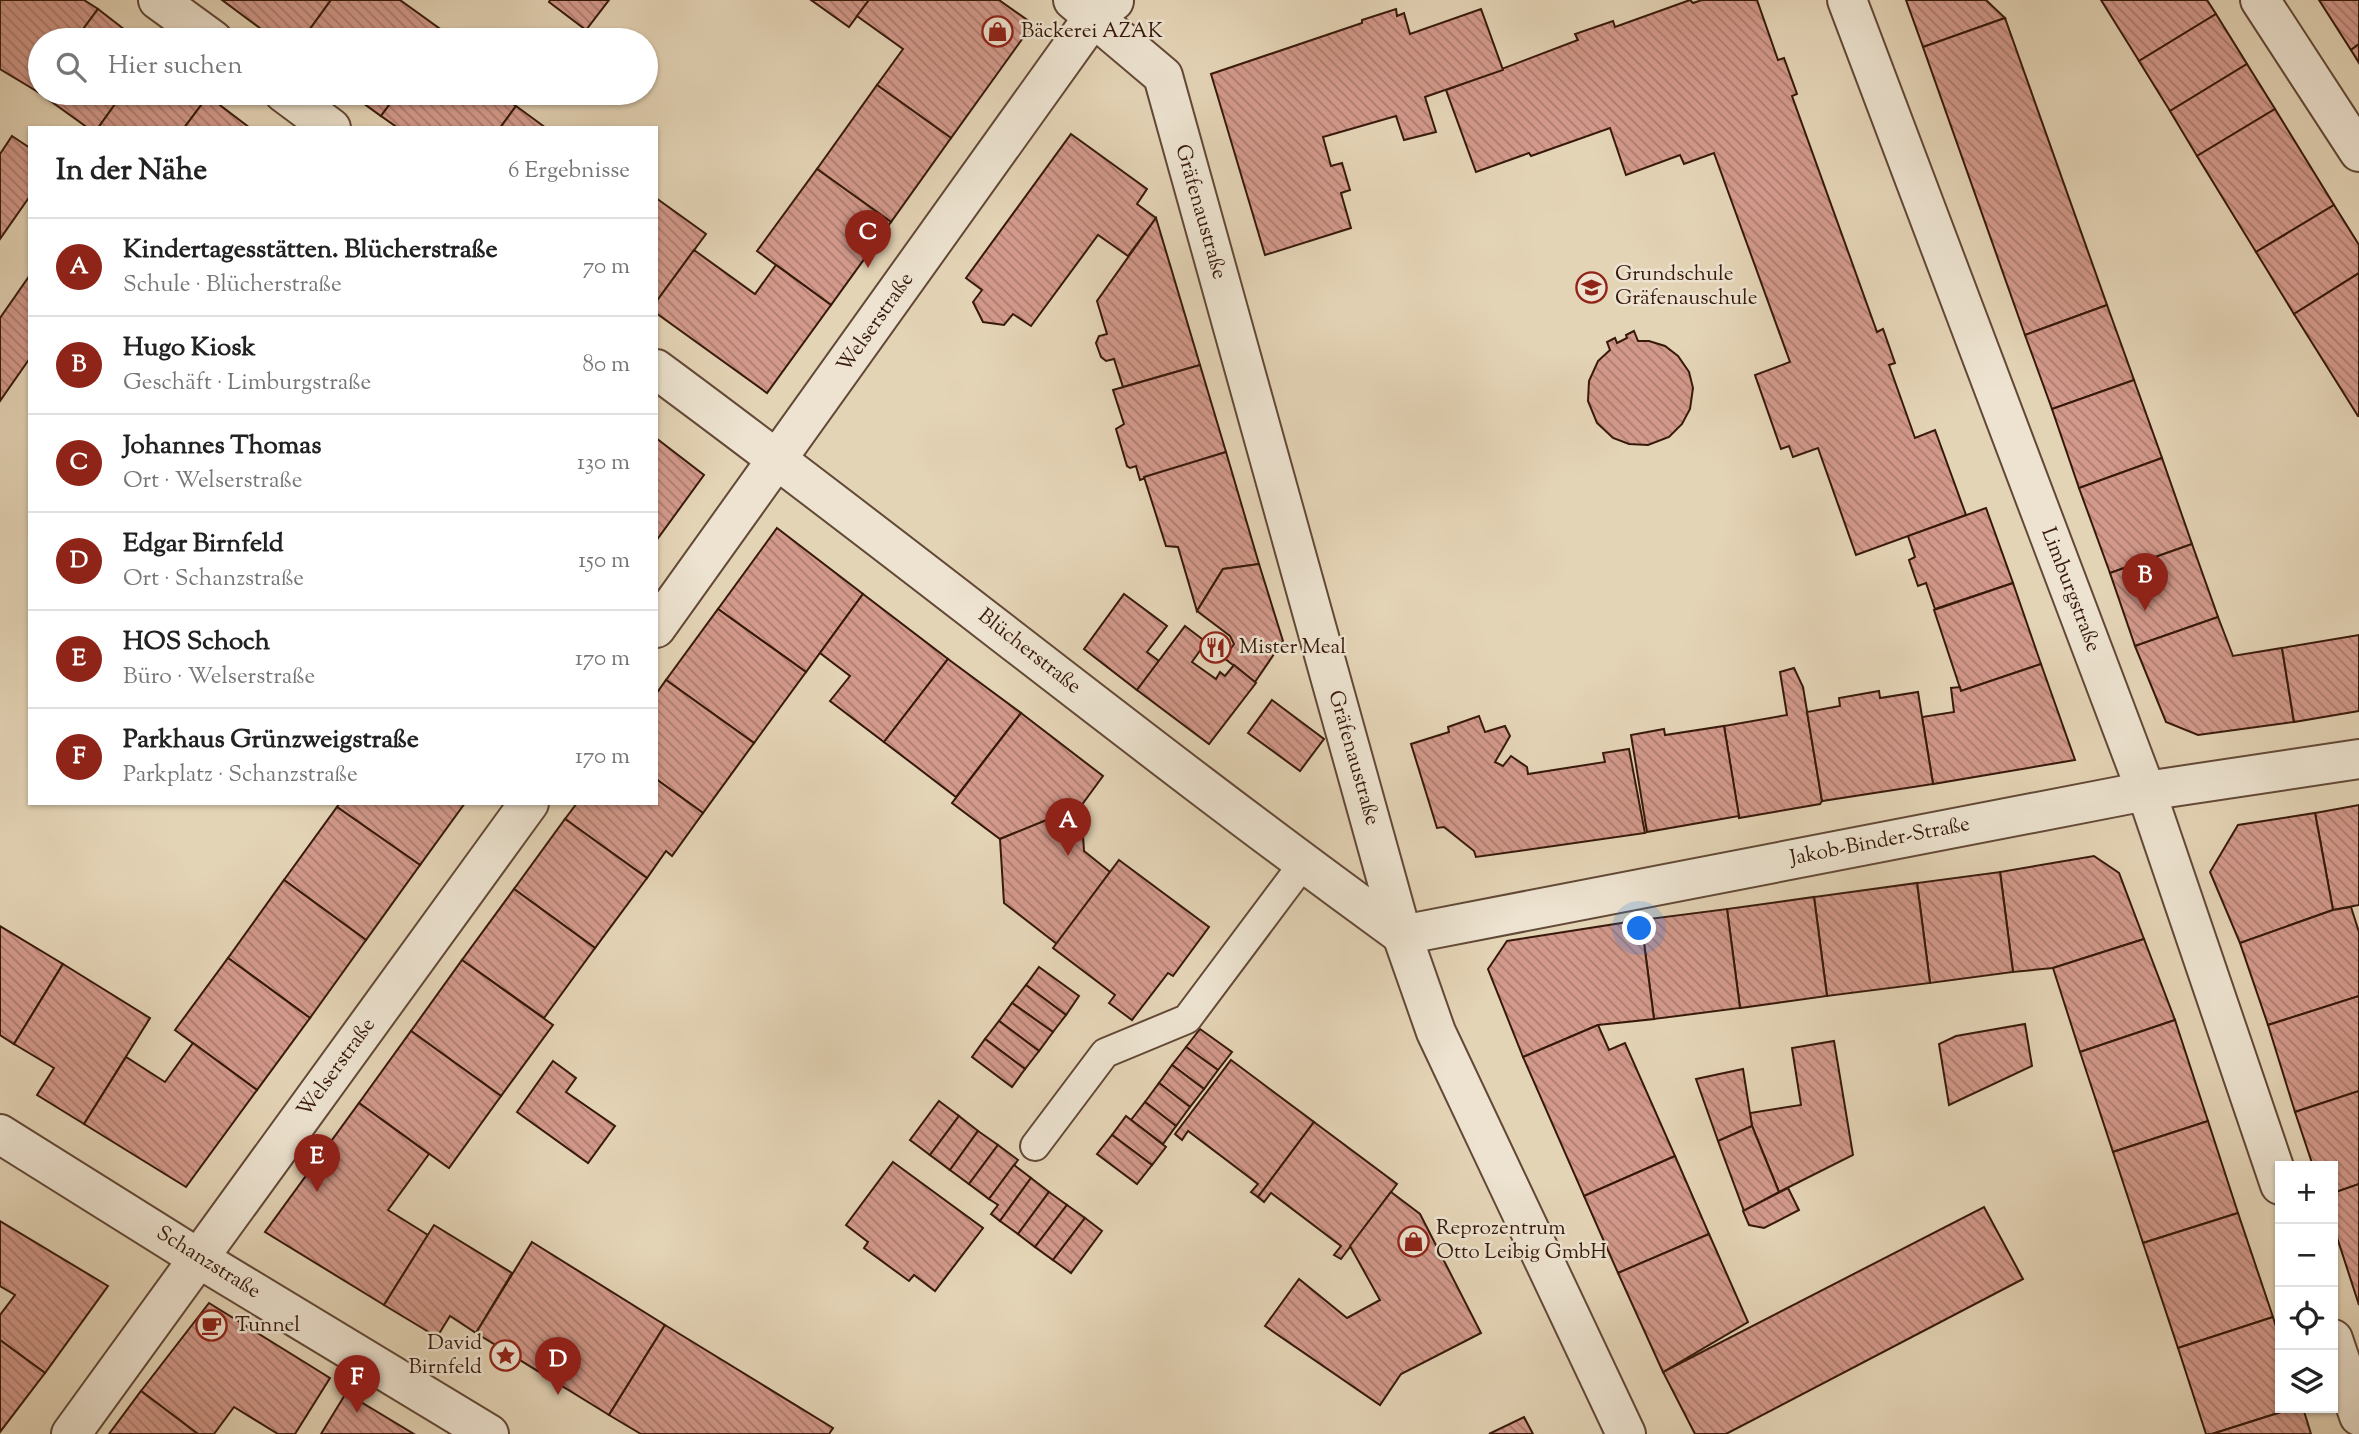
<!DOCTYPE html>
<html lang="de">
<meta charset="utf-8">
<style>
body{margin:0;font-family:"Sorts Mill Goudy",serif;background:#f2f2f2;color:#222}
.controls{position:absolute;right:21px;bottom:21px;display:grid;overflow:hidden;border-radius:0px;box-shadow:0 2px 5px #0004}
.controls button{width:63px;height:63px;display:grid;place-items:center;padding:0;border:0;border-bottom:2px solid #e0e0e0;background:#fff;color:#222;font:35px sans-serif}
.you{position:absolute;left:1640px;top:929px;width:24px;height:24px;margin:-18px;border:5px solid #fff;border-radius:50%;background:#1a73e8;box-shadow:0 0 0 10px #1a73e833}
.badge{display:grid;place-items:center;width:46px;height:46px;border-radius:50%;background:#8f2418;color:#fff;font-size:23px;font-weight:700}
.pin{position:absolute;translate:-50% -58px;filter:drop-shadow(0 2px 4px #0008)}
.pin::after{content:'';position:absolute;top:37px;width:24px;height:21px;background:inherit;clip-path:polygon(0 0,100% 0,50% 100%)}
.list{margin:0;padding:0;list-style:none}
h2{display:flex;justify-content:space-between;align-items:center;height:91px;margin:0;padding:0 28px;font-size:30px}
h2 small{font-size:23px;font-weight:400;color:#767676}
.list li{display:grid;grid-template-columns:46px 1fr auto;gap:21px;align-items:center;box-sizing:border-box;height:98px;padding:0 28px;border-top:2px solid #e0e0e0}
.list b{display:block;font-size:26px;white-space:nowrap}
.list p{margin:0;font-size:23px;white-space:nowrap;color:#767676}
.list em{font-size:23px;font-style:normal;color:#767676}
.icon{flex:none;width:38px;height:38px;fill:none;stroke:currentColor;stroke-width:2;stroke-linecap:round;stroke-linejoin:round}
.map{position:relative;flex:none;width:2359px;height:1434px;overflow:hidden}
.search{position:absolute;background:#fff;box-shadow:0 2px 5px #0004;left:28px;top:28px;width:630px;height:77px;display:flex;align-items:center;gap:18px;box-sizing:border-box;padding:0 24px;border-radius:38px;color:#767676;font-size:26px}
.panel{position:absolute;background:#fff;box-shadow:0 2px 5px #0004;left:28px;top:126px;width:630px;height:679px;border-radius:0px}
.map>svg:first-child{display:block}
.building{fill:url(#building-back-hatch);stroke:#37190b;stroke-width:2}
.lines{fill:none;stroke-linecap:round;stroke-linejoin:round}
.service-casing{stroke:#624836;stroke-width:32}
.minor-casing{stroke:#624836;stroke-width:42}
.service{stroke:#ede3d0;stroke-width:28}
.minor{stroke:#ede3d0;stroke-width:38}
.labels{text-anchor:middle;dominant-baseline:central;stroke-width:5;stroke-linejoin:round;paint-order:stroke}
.poi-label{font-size:21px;fill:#37190b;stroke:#ede3d0;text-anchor:start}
.street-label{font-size:21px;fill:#37190b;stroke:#ede3d0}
</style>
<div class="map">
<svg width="2359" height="1434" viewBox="0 0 2359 1434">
<defs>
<pattern id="building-back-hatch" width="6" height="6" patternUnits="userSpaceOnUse" patternTransform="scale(1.75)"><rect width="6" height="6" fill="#d3998b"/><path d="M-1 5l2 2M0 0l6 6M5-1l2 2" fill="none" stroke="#ac7c70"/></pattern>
</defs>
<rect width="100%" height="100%" fill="#e4d4b6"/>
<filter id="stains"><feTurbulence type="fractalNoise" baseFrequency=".00286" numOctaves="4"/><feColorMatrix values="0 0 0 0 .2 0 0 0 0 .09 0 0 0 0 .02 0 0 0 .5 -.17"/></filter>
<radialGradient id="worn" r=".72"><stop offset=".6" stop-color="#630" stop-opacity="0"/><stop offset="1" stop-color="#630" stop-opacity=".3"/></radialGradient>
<!-- building -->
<g class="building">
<path d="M0,0H84L98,9L75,40H40V89L38,92L0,69Z"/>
<path d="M222,0H331L302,40H276Z"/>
<path d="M331,0H400L443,31L436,40H302Z"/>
<path d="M550,0H609L586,30L549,2Z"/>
<path d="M811,0H869L849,27Z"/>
<path d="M869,0H999L1033,24L951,138L877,85L903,49L857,16Z"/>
<path d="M1690,0L1693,3L1702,0H1757L1778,60L1784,58L1797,94L1792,96L1877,332L1883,329L1895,363L1889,365L1915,438L1935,430L1966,515L1856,555L1818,448L1793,457L1789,446L1781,449L1755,375L1790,362L1714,153L1684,164L1680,155L1626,175L1610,128L1531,156L1529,153L1476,172L1446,90L1578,40L1575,34L1613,21L1615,27Z"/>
<path d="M1906,0H1986L2005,18L1923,47Z"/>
<path d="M2101,0H2207L2216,14L2139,61Z"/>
<path d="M2319,0H2359V44L2351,50Z"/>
<path d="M98,9L138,40H75Z"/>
<path d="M1396,9L1397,16L1404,13L1410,34L1481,9L1503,70L1425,97L1436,132L1404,140L1396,116L1323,137L1331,166L1342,163L1350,190L1341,193L1351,228L1265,255L1211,74L1362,23V20Z"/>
<path d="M2216,14L2247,64L2170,111L2139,61Z"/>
<path d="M2005,18L2107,305L2025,335L1923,47Z"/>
<path d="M2359,44V63L2351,50Z"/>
<path d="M2247,64L2275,109L2197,156L2170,111Z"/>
<path d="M877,85L951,138L891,222L817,169Z"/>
<path d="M40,89V93H123L98,128H88L38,92Z"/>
<path d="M123,93H205L208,96L184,128H98Z"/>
<path d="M349,93H398L381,116Z"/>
<path d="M398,93H497L516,106L500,128H398L381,116Z"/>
<path d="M208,96L250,128H184Z"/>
<path d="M516,106L546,128H500Z"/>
<path d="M2275,109L2334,205L2256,252L2197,156Z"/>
<path d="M1071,134L1147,189L1137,204L1156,218L1128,256L1098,235L1031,326L1013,314L1004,325L983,322L973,302L982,290L966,278Z"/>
<path d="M12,136L30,148V196L0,239V154Z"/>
<path d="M817,169L891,222L831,305L757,251Z"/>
<path d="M656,198L706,234L656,302Z"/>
<path d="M2334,205L2359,245V273L2294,314L2256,252Z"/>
<path d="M1156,218L1200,365L1123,387L1114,359L1106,361L1101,357L1096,343L1099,336L1107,334L1097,301Z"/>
<path d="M694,250L755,294L776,265L831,305L767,393L656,313V302Z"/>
<path d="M2359,273V416H2358L2294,314Z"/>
<path d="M30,275V358L0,401V318Z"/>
<path d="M2107,305L2134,380L2052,409L2025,335Z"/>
<path d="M1634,331L1638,341H1649L1665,346L1678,356L1689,372L1693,388L1690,409L1682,424L1669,437L1648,445L1629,444L1613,438L1597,423L1588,401L1589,381L1598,361L1610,350L1607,342L1615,338L1617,343L1627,338L1626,335Z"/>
<path d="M1200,365L1226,452L1140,480L1136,466L1130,468L1127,466L1116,429L1124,424L1113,390Z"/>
<path d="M2134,380L2162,458L2079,488L2052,409Z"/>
<path d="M656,438L704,475L656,541Z"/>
<path d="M1226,452L1259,564L1223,569L1197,611L1178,547L1166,546L1144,477Z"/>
<path d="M2162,458L2192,544L2110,573L2079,488Z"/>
<path d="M1986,508L2013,583L1935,609L1926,583L1918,586L1909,560L1915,557L1908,536Z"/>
<path d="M777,528L863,594L806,672L718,609Z"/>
<path d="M2192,544L2218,617L2135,646L2110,573Z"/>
<path d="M1259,564L1283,641L1255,682L1224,658L1234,644L1230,636L1197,611L1223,569Z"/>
<path d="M2013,583L2041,664L1961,691L1934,610Z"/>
<path d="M863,594L948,659L884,742L830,701L850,676L820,653Z"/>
<path d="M1124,594L1167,626L1147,652L1159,661L1137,690L1084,649Z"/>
<path d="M718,609L806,672L754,743L666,680Z"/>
<path d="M2218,617L2233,656L2282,648L2294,722L2198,735L2166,722L2135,646Z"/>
<path d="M1185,626L1206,642L1192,662L1216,679L1220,672L1225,676L1234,665L1256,683L1209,744L1137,690Z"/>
<path d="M2359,635V711L2294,722L2282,648Z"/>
<path d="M948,659L1021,713L956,797L884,742Z"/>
<path d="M2041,664L2075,760L1933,784L1922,717L1954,712L1951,688L1960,687L1961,691Z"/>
<path d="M1794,668L1803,687L1822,801L1820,804L1739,818L1724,726L1787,715L1780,672Z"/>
<path d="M666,680L754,743L703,813L656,779V694Z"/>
<path d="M1879,691L1880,698L1918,692L1933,784L1822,801L1807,712L1840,706L1839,698Z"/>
<path d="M1272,700L1324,739L1300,771L1248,733Z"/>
<path d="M1021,713L1103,776L1081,806L1000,839L952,803Z"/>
<path d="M1479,716L1485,732L1505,726L1510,736L1495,762L1503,766L1511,756L1527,767L1528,774L1605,762L1603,753L1629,749L1645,833L1476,857L1474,851L1444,827L1437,828L1411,744L1449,732L1448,727Z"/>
<path d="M1724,726L1739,816L1647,832L1631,735L1664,729L1665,735Z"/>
<path d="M656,779L703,813L672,856L666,851L647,878L565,819L577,803H656Z"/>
<path d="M340,803H465L420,865L337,807Z"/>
<path d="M2359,805V905L2333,910L2315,813Z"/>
<path d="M1081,806L1084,851L1110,872L1057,944L1004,903L1000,839Z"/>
<path d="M337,807L420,865L366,940L284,880Z"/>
<path d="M2315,813L2333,910L2240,943L2210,872L2238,825Z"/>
<path d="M565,819L647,878L595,948L514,889Z"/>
<path d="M2094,856L2119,873L2144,939L2053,968L2013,972L2000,872Z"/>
<path d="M1119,860L1209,927L1173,976L1168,973L1132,1020L1109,1003L1115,995L1053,948Z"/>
<path d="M2000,872L2013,972L1930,983L1917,883Z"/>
<path d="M284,880L366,940L310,1018L228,958Z"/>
<path d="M1917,883L1930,983L1827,996L1814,897Z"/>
<path d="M514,889L595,948L544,1018L462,960Z"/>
<path d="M1814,897L1827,996L1740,1008L1727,909Z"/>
<path d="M2351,907L2359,932V996L2268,1025L2240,943L2333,910Z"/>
<path d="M1727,909L1740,1008L1654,1019L1641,920Z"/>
<path d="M1641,920L1654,1019L1598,1025L1523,1057L1488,969L1507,941Z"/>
<path d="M0,926L63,964L14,1044L0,1035Z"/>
<path d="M2144,939L2175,1020L2080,1052L2053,968Z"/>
<path d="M228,958L310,1018L257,1090L175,1030Z"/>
<path d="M462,960L553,1025L501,1096L411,1031Z"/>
<path d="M63,964L150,1018L84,1124L37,1095L54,1068L14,1044Z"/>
<path d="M1039,967L1079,996L1066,1015L1026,985Z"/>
<path d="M1026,985L1066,1015L1053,1032L1012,1003Z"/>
<path d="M2359,996V1091L2295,1112L2268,1025Z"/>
<path d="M1012,1003L1053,1032L1039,1051L999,1021Z"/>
<path d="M2175,1020L2208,1121L2113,1152L2080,1052Z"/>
<path d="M999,1021L1039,1051L1025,1069L985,1039Z"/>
<path d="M2025,1024L2032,1066L1949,1105L1939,1044L1956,1036Z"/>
<path d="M1598,1025L1609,1050L1625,1043L1675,1156L1584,1196L1523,1057Z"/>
<path d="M1200,1029L1232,1052L1218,1070L1186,1047Z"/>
<path d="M411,1031L501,1096L449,1168L359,1103Z"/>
<path d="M985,1039L1025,1069L1012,1087L972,1057Z"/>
<path d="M1834,1041L1853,1155L1779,1192L1752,1126L1750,1113L1801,1105L1792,1048Z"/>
<path d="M193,1043L257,1090L186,1187L84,1124L126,1057L165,1082Z"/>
<path d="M1186,1047L1218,1070L1204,1089L1172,1065Z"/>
<path d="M1231,1060L1314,1122L1258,1197L1251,1192L1258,1184L1188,1131L1182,1140L1175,1134Z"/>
<path d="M553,1061L576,1078L566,1092L615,1126L588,1163L517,1112Z"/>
<path d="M1172,1065L1204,1089L1190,1107L1159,1083Z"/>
<path d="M1743,1069L1752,1126L1718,1141L1696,1079Z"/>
<path d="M1159,1083L1190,1107L1176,1126L1145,1102Z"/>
<path d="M2359,1091V1184L2333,1193V1166H2313L2295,1112Z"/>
<path d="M939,1101L959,1116L930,1155L910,1140Z"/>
<path d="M1145,1102L1176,1126L1163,1144L1131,1120Z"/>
<path d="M359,1103L429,1154L388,1210L428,1235L384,1305L265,1232Z"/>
<path d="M959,1116L978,1131L950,1170L930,1155Z"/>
<path d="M1126,1116L1166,1147L1152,1165L1112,1135Z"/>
<path d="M2208,1121L2238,1213L2143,1243L2113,1152Z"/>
<path d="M1314,1122L1397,1184L1341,1259L1334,1255L1341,1246L1271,1193L1264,1202L1258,1197Z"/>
<path d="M1752,1126L1779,1192L1744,1211L1718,1141Z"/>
<path d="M978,1131L998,1145L969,1184L950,1170Z"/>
<path d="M1112,1135L1152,1165L1137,1184L1097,1154Z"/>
<path d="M998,1145L1018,1160L989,1199L969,1184Z"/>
<path d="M1675,1156L1709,1234L1618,1273L1584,1196Z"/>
<path d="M893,1162L983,1228L935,1291L914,1275L909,1281L864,1248L868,1242L846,1225Z"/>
<path d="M1014,1165L1031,1178L1000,1221L991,1214L998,1205L989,1199Z"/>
<path d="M1031,1178L1049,1192L1018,1234L1000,1221Z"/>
<path d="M2359,1184V1305L2333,1225V1193Z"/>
<path d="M1788,1188L1799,1210L1764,1228L1749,1225L1743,1211Z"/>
<path d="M1049,1192L1067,1205L1035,1247L1018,1234Z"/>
<path d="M1391,1192L1420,1214L1481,1333L1401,1374L1380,1405L1265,1326L1299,1279L1347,1318L1380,1300L1350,1246Z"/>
<path d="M1067,1205L1085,1218L1053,1260L1035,1247Z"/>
<path d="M1984,1207L2023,1279L1726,1434H1695L1663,1372Z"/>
<path d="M2238,1213L2273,1317L2178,1348L2143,1243Z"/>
<path d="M1085,1218L1102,1231L1071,1273L1053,1260Z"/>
<path d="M0,1221L108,1286L45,1373L0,1340V1315L15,1295L0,1286Z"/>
<path d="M434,1225L512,1273L476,1333L450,1316L437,1337L384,1305Z"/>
<path d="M1709,1234L1748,1322L1663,1372L1618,1273Z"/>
<path d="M532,1242L665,1325L609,1415L476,1333Z"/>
<path d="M209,1303L330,1378L295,1434H278L234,1407L214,1434H198L141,1391Z"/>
<path d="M2273,1317L2280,1340V1408H2294L2212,1434H2206L2178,1348Z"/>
<path d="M665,1325L833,1428L829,1434H641L609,1415Z"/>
<path d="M0,1340L45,1373L0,1432Z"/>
<path d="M141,1391L198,1434H109Z"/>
<path d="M346,1393L414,1434H321Z"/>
<path d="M2294,1408H2303L2311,1434H2212Z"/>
<path d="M1524,1417L1533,1434H1489Z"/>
</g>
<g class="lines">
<defs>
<path id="service" d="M1035,1146L1105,1053L1187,1019L1303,864"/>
<g id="minor">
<path d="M158,0L213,40"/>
<path d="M1073,0L1163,76L1402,935L1436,1032L1626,1434"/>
<path d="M1847,0L2146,791L2280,1185"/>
<path d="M2260,0L2359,152"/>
<path d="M284,93L331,128"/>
<path d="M656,369C907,554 1149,752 1402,935"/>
<path d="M656,628L1094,16L1114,1"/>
<path d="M1402,935L2146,791L2359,759"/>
<path d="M0,1134L198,1258L489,1434"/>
<path d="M2333,1339L2359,1416"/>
<path d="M71,1434L529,803"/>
</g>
</defs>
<!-- service casing -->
<use href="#service" class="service-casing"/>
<!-- minor casing -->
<use href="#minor" class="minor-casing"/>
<!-- service -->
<use href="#service" class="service"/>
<!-- minor -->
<use href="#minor" class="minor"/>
</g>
<!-- icons -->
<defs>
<symbol id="shop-ring" viewBox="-11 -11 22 22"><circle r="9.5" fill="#ede3d0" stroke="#8f2418" stroke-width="1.5"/><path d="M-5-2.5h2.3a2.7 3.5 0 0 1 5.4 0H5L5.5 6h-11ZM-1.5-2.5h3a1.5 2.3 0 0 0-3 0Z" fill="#8f2418"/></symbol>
<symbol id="school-ring" viewBox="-11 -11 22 22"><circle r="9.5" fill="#ede3d0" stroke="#8f2418" stroke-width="1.5"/><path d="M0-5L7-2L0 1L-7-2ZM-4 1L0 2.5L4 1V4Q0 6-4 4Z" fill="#8f2418"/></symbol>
<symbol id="restaurant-ring" viewBox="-11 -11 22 22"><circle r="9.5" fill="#ede3d0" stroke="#8f2418" stroke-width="1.5"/><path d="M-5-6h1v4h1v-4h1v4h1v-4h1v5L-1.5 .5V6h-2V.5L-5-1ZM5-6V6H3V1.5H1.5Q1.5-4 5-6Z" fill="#8f2418"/></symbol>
<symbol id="cafe-ring" viewBox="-11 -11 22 22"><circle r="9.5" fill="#ede3d0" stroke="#8f2418" stroke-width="1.5"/><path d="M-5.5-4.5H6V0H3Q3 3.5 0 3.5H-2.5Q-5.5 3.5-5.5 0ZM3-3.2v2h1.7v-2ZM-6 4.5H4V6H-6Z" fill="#8f2418"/></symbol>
<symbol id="sight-ring" viewBox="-11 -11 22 22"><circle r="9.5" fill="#ede3d0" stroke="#8f2418" stroke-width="1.5"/><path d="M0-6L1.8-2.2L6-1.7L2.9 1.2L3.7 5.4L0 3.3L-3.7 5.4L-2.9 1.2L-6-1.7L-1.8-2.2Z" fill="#8f2418"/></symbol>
</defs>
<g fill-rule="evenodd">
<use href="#shop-ring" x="980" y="14" width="35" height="35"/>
<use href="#school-ring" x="1574" y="270" width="35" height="35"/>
<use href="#restaurant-ring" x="1198" y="630" width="35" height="35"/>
<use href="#shop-ring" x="1396" y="1224" width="35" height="35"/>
<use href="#cafe-ring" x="194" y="1308" width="35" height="35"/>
<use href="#sight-ring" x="488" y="1338" width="35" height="35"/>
</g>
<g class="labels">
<!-- poi labels -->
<g class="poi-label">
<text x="1021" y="32">Bäckerei AZAK</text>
<text x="1615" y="275">Grundschule<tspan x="1615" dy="24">Gräfenauschule</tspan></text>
<text x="1239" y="648">Mister Meal</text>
<text x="1436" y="1229">Reprozentrum<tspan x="1436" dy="24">Otto Leibig GmbH</tspan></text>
<text x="235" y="1326">Tunnel</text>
<text x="482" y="1344" text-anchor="end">David<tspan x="482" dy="24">Birnfeld</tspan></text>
</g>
<!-- street labels -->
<g class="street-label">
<text transform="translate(1200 212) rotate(74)">Gräfenaustraße</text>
<text transform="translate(876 323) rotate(-55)">Welserstraße</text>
<text transform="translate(2070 590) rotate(69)">Limburgstraße</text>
<text transform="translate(1029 652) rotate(38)">Blücherstraße</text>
<text transform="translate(1353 758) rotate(74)">Gräfenaustraße</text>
<text transform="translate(1880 842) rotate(-11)">Jakob-Binder-Straße</text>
<text transform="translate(337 1068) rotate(-54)">Welserstraße</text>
<text transform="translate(208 1263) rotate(32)">Schanzstraße</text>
</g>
</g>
<rect width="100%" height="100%" filter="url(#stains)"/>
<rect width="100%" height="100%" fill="url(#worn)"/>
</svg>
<div class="controls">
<button>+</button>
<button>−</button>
<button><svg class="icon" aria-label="locate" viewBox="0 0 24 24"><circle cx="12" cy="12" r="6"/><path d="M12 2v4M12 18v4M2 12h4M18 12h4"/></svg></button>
<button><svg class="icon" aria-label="layers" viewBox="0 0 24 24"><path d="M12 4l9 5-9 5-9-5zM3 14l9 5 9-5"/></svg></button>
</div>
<div class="you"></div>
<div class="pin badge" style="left:1068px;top:856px">A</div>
<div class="pin badge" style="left:2145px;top:611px">B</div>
<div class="pin badge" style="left:868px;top:268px">C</div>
<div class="pin badge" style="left:558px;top:1395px">D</div>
<div class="pin badge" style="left:317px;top:1192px">E</div>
<div class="pin badge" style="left:357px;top:1413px">F</div>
<div class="search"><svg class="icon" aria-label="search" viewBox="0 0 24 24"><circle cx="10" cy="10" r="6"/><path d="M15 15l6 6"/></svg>Hier suchen</div>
<section class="panel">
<h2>In der Nähe<small>6 Ergebnisse</small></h2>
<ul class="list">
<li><span class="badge">A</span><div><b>Kindertagesstätten. Blücherstraße</b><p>Schule · Blücherstraße</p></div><em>70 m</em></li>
<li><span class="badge">B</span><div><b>Hugo Kiosk</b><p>Geschäft · Limburgstraße</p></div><em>80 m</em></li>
<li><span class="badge">C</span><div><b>Johannes Thomas</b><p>Ort · Welserstraße</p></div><em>130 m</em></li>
<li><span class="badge">D</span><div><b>Edgar Birnfeld</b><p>Ort · Schanzstraße</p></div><em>150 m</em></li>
<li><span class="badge">E</span><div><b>HOS Schoch</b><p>Büro · Welserstraße</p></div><em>170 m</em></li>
<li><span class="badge">F</span><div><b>Parkhaus Grünzweigstraße</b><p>Parkplatz · Schanzstraße</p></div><em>170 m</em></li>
</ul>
</section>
</div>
